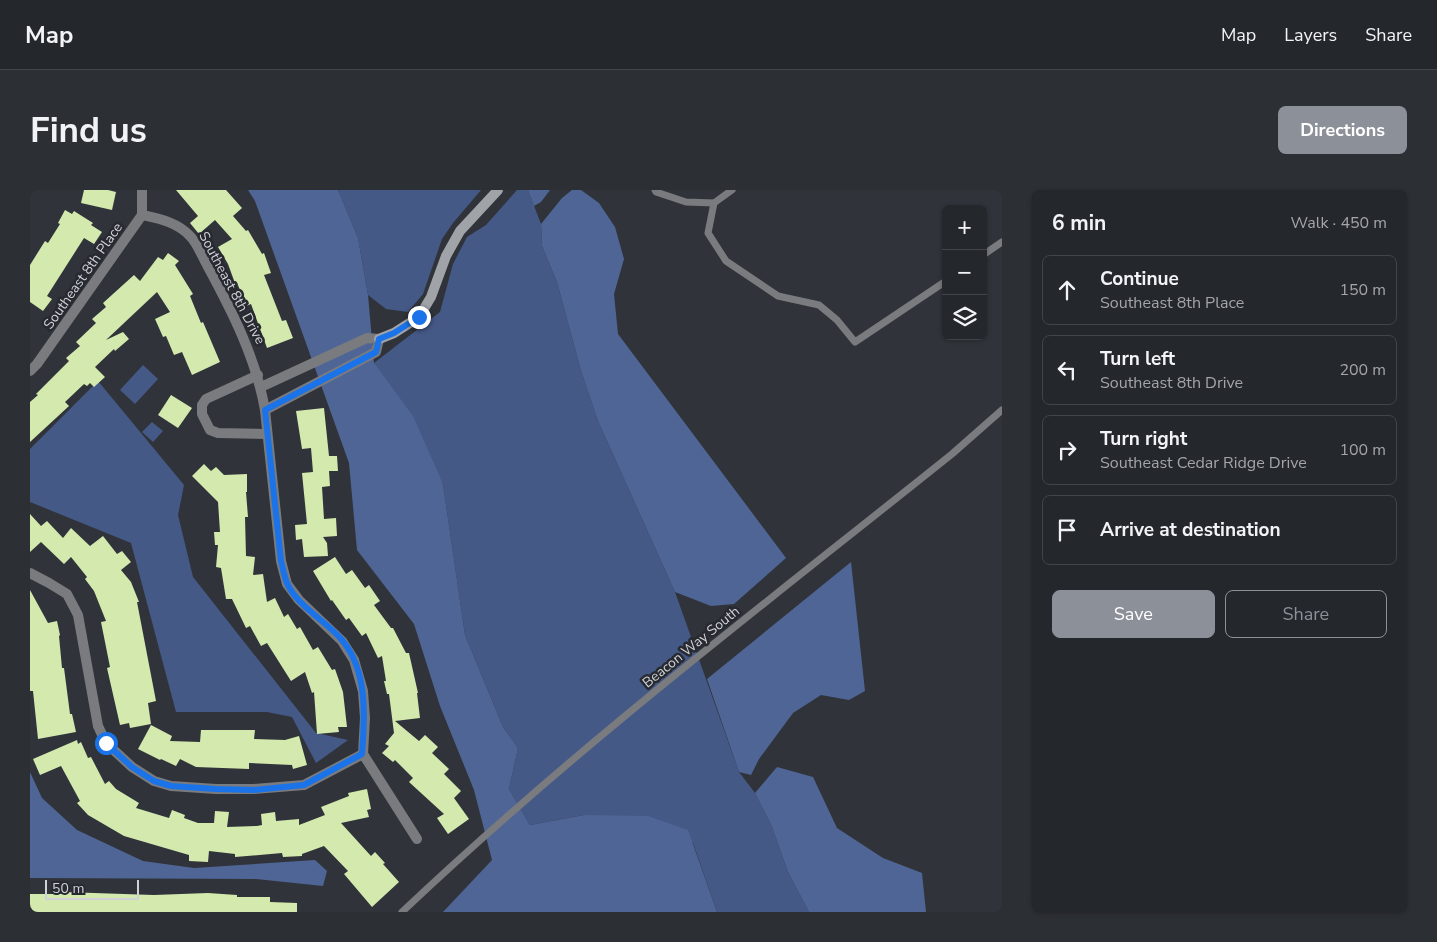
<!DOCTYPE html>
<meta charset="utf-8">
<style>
body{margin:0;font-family:"Nunito Sans",sans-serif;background:#2c2f34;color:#f1f3f6}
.controls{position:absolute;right:15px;top:15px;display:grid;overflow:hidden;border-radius:8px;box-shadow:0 1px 4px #0004}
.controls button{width:45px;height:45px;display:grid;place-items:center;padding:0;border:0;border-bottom:1px solid #414448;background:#24272c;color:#f1f3f6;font:25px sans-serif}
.scale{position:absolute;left:15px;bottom:12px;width:94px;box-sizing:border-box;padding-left:5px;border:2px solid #d0d2d7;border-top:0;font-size:14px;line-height:18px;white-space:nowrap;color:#d0d2d7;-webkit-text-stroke:4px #272a30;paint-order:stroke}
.stop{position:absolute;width:15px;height:15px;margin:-11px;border:4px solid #1a73e8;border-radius:50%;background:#fff}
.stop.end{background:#1a73e8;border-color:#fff;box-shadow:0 1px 5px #0008}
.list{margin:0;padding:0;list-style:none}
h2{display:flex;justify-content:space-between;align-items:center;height:65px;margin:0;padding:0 20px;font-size:21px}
h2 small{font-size:16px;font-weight:400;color:#a3a5a9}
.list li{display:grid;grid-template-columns:32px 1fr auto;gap:15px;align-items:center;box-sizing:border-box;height:70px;margin:0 10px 10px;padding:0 10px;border:1px solid #414448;border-radius:8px}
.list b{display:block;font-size:19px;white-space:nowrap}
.list p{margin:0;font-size:16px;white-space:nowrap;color:#a3a5a9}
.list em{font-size:16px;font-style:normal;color:#a3a5a9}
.actions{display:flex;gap:10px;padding:15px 20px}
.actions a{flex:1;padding:11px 0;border:1px solid #8c9099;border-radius:8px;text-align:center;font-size:18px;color:#8c9099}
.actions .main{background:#8c9099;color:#fff}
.icon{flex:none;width:28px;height:28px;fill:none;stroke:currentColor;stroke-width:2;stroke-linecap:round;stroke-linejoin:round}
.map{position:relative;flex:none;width:972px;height:722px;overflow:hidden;border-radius:8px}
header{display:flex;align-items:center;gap:30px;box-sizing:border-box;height:70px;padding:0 25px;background:#24272c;border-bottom:1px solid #414448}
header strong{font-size:24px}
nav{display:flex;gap:28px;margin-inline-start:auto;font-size:18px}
.intro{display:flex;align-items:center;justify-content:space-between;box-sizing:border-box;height:120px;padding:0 30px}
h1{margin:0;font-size:35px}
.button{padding:12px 22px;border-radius:8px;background:#8c9099;color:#fff;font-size:18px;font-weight:700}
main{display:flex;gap:30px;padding:0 30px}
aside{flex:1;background:#24272c;border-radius:8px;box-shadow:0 1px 4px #0004}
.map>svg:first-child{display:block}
.green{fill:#455987}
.forest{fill:#4f6595}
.building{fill:#d3e9ae}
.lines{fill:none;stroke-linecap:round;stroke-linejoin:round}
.lane{stroke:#797b7e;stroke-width:7}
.street{stroke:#797b7e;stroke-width:10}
.secondary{stroke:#a0a3a8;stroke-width:10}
.route{stroke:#1a73e8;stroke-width:6}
.labels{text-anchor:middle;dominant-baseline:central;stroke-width:5;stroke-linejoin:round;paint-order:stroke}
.street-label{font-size:14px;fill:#d0d2d7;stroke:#272a30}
</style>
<header>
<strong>Map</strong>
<nav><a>Map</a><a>Layers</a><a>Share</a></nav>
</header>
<div class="intro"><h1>Find us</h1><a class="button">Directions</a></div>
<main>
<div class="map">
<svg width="972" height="722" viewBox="0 0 972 722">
<rect width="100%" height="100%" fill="#30343a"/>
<!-- green -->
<g class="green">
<path d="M308,0H451L423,33L412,49L393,104L378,122L356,119L338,105L328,48Z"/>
<path d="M487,0H498L511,34L512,56L527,92L551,181L568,231L645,402L709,582L725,603L742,637L758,682L779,722H687L663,653L554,625L500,635L479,599L488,558L473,537L435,445L413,294L344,173L410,122L423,74L437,47L456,35Z"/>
<path d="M113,175L128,189L105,214L90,200Z"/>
<path d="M68,191L154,295L148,325L163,387L286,543L318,550L286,573L262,527L237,522H146L101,353L0,312V259Z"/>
<path d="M122,232L133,241L123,252L112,242Z"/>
</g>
<!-- forest -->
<g class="forest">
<path d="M218,0H308L328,48L338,105L344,173L383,226L413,294L435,445L473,537L488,558L479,599L500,635L554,625L618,626L658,640L687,722H413L462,670L444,600L410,516L384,434L327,360L319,273L225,11Z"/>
<path d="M498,0H520L511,12L504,16Z"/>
<path d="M542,0H551L569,13L585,37L594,69L584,104L588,144L756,368L704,414L681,416L645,402L568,231L551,181L527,92L512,56L511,34L532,8Z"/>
<path d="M821,372L835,501L819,510L791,505L763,523L729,569L721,585L709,582L677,489Z"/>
<path d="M747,577L783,587L807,638L853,668L892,683L896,722H779L758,682L742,637L725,603Z"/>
<path d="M0,582L12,608L47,640L113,671L164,678L285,670L297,681L293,696L226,689L0,688Z"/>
</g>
<!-- building -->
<g class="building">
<path d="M54,0H78L86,2L82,20L51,13Z"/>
<path d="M146,0H196L212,18L203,26L216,41L218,40L232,64L234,63L241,83L234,85L252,131L256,130L263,148L237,158L221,114L216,116L208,95L206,96L198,74L188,57L202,49L185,30L169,44L160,33L168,26Z"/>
<path d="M35,20L42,24L44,21L63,33L61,35L72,42L64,54L54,48L17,106L22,109L13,121L0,112V75L15,51L18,53L30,34L28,33Z"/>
<path d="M138,63L149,71L145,75L163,104L160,106L171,133L173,132L190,172L162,185L152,162L144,165L136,146L133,147L125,129L140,122L127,102L76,150L93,142L99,149L85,161L84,159L65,177L75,187L64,197L60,193L57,196L54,194L35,212L39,216L0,252V212L8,205L6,204L39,171L36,168L50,156L46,152L66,133L62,129L76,117L73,113L104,85L110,91L128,67L133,70Z"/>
<path d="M141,205L162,218L148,238L128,225Z"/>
<path d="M294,218L299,266H307L308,281H299L300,296L292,297L294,329L306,328L307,346L293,347L297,353L298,366L274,367L272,349L266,350L265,335L277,334L272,283L283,282L281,258L272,259L266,221Z"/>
<path d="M174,274L181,281L186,277L194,285L217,284V302H216L218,327H215L216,366L225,367L223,385L233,384L237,412L245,408L254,427L258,424L267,439L270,437L283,460L288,457L302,480L305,479L313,502L317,537H308L309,542L287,544L284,502L282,503L275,482L261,491L237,453L231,456L220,436L216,438L202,409H196L191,378L186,377L188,355H185L184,342H190L188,312L162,286Z"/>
<path d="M0,324L11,336L17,331L33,348L41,338L60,356L73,346L87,364L92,361L101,372L91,380L101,392L109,412H107L126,511L118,513L121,534L100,538L99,533L90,535L77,478L80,477L71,432L76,431L64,401L55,389L57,387L41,367L34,374L11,352L0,362Z"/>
<path d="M305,367L316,384L322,380L335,398L339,395L350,411L344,415L361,438H363L376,463H379L388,503H387L390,528L365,531L389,551L395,545L408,557L402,563L419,579L414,584L431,601L424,608L439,629L418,644L407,628L414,624L379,592L383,588L365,570L363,572L352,563L359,556L355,554L364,543L359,504H357L354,491H356L352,466L348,468L336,443L332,446L319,428L316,430L302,410L301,411L283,381Z"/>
<path d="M0,400L18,433L27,431L30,445L29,446L32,478H34L40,524H42L46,542L8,549L3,501H0Z"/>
<path d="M121,535L142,546L140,551L170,552L171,540H225L224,549L255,550L269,546L277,575L263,579L262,575L219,573V579L166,577L150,569L146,576L131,569L130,570L108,559Z"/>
<path d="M47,550L48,554L51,552L58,568L61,567L75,594L79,591L86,599L109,613L106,618L139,628L142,620L155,625L154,628L168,633H184L185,621L199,622L197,637L227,636L232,635L231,624L245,622L246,631L269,629V635L295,625L291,617L319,606L318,603L337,599L341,619L337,620L339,627L311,633L341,666L345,662L355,673L353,674L369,692L342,717L314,684L318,681L294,656L272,664V666L253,667L252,663L205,667V664L179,661L178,672L159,671V665L94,646L58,625L47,613L50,611L31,576L10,585L3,569Z"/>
<path d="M34,702L124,705L178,703L207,705V707H240V712L267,713V722H0V704H34Z"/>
</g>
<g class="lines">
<!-- lane -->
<g class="lane">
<path d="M625,0L626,2L656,12L684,13L702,0"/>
<path d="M684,13L678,43L696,71L748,106L789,115L807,130L825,152L916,91"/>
<path d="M953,65L972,52"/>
<path d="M372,722C545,558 736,413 922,264L972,220"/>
</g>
<!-- street -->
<g class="street">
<path d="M112,25C130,29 147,32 160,46C167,53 172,66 177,75C202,121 226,168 235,220L251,371L257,394L269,410L312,451L324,470L333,501L335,528L333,564L387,649"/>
<path d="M0,181L7,174L112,25V0"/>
<path d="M228,185L176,209L172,215V224L180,240L188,243L237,244"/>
<path d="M231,197L337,148L349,149L346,162L235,220"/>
<path d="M0,383L19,393L37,404L48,425L68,536L76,553L102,577L124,591L141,596L186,599H224L274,595L333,564"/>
</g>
<!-- secondary -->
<path class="secondary" d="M349,149L364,143L389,127L401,107L416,66L430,41L468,0"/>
</g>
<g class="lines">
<!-- route -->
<path class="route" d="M76,553L102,577L124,591L141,596L186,599L224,600L274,595L332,564C335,527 338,481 312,450C297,432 266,415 257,393C254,386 253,378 251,371L235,220L346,162L349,149L364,143L389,127"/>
</g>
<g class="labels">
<!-- street labels -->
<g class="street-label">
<text transform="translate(53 86) rotate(-55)">Southeast 8th Place</text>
<text transform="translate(202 98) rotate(62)">Southeast 8th Drive</text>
<text transform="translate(661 457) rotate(-39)">Beacon Way South</text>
</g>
</g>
</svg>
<div class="controls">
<button>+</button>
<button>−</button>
<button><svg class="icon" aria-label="layers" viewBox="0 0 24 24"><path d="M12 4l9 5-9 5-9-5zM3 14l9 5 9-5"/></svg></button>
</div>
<div class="scale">50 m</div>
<div class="stop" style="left:76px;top:553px"></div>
<div class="stop end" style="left:389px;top:127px"></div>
</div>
<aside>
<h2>6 min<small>Walk · 450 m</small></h2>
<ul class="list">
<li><svg class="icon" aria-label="ahead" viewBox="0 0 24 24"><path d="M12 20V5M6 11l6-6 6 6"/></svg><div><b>Continue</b><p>Southeast 8th Place</p></div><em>150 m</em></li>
<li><svg class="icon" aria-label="left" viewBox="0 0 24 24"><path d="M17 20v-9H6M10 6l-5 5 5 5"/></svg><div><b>Turn left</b><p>Southeast 8th Drive</p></div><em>200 m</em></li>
<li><svg class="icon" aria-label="right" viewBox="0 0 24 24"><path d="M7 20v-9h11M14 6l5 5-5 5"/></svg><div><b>Turn right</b><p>Southeast Cedar Ridge Drive</p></div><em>100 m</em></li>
<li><svg class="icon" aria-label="arrive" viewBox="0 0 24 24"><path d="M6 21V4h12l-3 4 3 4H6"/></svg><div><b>Arrive at destination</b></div></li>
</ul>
<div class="actions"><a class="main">Save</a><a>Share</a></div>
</aside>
</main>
